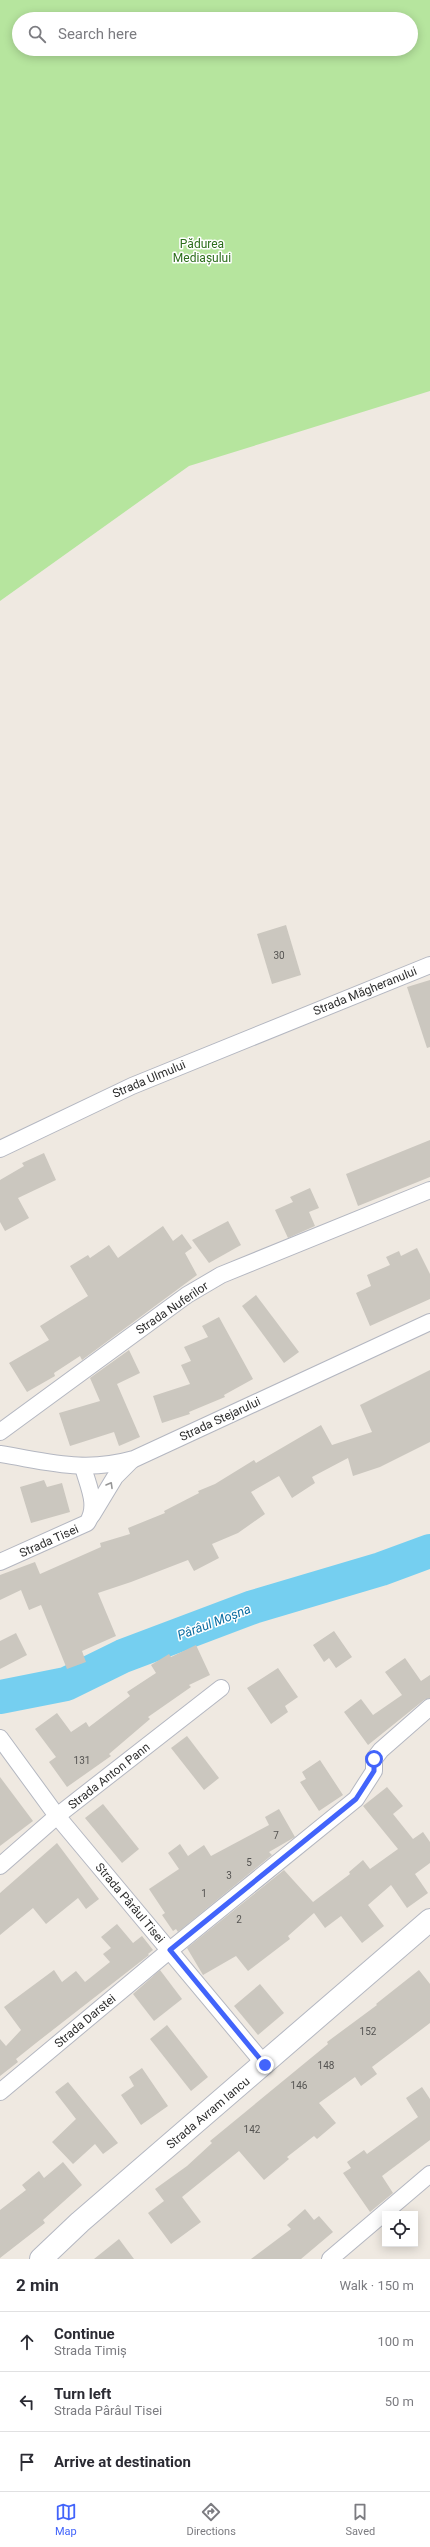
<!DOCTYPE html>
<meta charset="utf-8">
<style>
body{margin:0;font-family:Roboto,sans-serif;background:#f7f7f7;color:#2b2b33}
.controls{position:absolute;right:12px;bottom:12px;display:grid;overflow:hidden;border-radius:0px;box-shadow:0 2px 10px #0003}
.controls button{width:36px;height:36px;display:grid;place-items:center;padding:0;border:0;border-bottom:1px solid #e1e1e2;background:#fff;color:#2b2b33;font:20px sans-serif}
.stop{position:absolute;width:12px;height:12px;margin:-9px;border:3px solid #4264fb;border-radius:50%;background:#fff}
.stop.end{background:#4264fb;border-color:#fff;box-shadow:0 1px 4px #0008}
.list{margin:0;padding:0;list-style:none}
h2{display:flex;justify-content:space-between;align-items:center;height:52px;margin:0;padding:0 16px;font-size:17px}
h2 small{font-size:13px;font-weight:400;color:#7c7c81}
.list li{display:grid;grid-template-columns:26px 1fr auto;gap:12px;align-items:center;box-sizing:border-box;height:60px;padding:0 16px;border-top:1px solid #e1e1e2}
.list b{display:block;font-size:15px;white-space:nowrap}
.list p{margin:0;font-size:13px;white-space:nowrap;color:#7c7c81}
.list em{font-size:13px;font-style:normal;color:#7c7c81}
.icon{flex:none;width:22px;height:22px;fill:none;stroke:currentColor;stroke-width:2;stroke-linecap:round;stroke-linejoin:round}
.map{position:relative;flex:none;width:430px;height:2259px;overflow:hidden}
.search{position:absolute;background:#fff;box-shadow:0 2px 10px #0003;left:12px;right:12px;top:12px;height:44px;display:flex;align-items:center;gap:10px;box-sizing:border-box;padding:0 14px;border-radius:22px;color:#7c7c81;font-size:15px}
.sheet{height:232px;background:#fff}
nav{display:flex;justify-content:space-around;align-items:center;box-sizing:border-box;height:56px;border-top:1px solid #e1e1e2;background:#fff;font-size:11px;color:#7c7c81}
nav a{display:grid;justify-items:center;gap:2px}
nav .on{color:#4264fb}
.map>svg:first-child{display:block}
.green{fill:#b6e59e;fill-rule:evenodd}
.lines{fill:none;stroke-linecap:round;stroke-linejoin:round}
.river{stroke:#75cff0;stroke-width:34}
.building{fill:#cbc7bf}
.minor-casing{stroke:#b4b7c1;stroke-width:18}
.secondary-casing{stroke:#b4b7c1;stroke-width:24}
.minor{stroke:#fff;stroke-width:16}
.secondary{stroke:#fff;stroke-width:22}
.oneway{stroke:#969696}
.route{stroke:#4264fb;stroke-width:5}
.labels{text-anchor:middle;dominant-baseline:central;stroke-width:3;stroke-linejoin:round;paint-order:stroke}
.number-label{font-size:10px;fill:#555452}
.park-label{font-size:12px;fill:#2c6e1b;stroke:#fff}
.street-label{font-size:12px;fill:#2e2e2e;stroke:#fff}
.water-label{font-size:13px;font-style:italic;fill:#0d6fa3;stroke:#fff}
</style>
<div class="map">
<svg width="430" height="2259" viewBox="0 0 430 2259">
<rect width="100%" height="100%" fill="#efe9e1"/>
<!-- green -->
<path class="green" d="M0,0H430V391L189,466L0,601ZM19,19H411V49H19Z"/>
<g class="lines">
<!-- river -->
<path class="river" d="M0,1697L66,1684L123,1656L253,1607L381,1569L430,1551"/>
</g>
<!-- building -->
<g class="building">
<path d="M286,925L301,975L272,984L257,934Z"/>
<path d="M430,980V1047L427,1048L407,987Z"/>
<path d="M430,1140V1177L358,1206L346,1174Z"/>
<path d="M44,1153L56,1180L18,1198L29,1218L5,1231L0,1222V1180L24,1166L22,1163Z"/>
<path d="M310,1188L319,1208L309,1212L315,1226L288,1238L275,1210L293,1202L290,1197Z"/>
<path d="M228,1221L241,1245L209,1263L192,1240Z"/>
<path d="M163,1226L173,1241L182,1234L192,1248L185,1253L197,1275L82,1360L80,1356L54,1373L55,1376L27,1392L9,1363L49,1340L40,1326L88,1296L70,1266L88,1255L90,1258L109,1245L118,1258Z"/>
<path d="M417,1248L430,1274V1299L370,1326L356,1293L371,1286L367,1275L390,1265L386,1257L399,1251L401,1256Z"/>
<path d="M256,1295L299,1352L284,1363L242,1306Z"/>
<path d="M219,1317L253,1379L224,1395L225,1397L189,1412L190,1414L162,1423L153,1396L190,1384L181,1365L191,1361L184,1347L208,1337L202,1326Z"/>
<path d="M129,1350L140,1373L117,1384L140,1437L119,1446L114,1432L70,1446L59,1413L100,1401L90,1378Z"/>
<path d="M430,1370V1442L380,1467L353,1476L348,1458L312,1477L315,1483L292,1498L279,1476L251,1492L265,1514L238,1533L212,1544L219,1558L194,1571L188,1560L131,1582L98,1593L116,1636L82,1651L86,1662L67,1669L41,1605L29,1610L21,1590L0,1600V1575L35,1562L40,1574L101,1547L100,1543L130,1534L128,1528L165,1513L164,1511L199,1493L198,1491L215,1484L254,1460L256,1463L321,1425L332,1445L372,1432L360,1405Z"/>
<path d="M44,1480L47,1487L62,1483L70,1512L31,1523L20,1487Z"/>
<path d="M334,1631L352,1657L336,1668L329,1658L324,1662L313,1645Z"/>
<path d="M16,1633L27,1655L0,1669V1641Z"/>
<path d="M196,1645L210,1675L189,1685L191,1687L148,1717L150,1719L109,1754L111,1756L67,1787L49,1762L56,1757L35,1729L57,1713L71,1732L86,1722L89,1727L130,1696L127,1692L156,1673L151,1665L169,1654L171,1657Z"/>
<path d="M405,1658L421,1681L430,1675V1698L424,1700L368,1745L344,1712L361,1699L373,1715L402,1695L385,1672Z"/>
<path d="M278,1668L298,1697L285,1706L288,1712L271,1724L247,1688Z"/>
<path d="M187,1736L219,1778L204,1790L171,1748Z"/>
<path d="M320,1760L343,1795L319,1811L300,1782L306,1779L302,1772Z"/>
<path d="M0,1777L33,1821L0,1846Z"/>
<path d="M387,1787L403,1806L393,1814L413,1839L423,1832L430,1842V1863L415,1874L428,1893L407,1908L391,1885L368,1905L384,1926L362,1943L341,1916L325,1928L314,1913L288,1936L290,1939L248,1971L236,1956L203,1975L187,1948L284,1870L313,1902L350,1874L349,1872L363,1860L370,1869L398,1849L363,1806Z"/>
<path d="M103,1804L139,1849L122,1863L85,1818Z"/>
<path d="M279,1809L295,1837L269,1852L272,1855L178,1932L176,1929L173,1931L162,1915L165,1913L149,1889L179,1869L168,1853L180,1844L188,1856L204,1845L211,1856L269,1825L265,1817Z"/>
<path d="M57,1843L99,1899L86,1909L78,1898L46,1924L33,1908L0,1935V1893Z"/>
<path d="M117,1924L133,1943L142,1936L153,1950L148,1954L149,1955L36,2043L16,2059L18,2062L0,2076V2039L6,2046L21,2030L4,2007L54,1970L62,1982L76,1971L85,1982L110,1962L103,1954L111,1948L101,1937Z"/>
<path d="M160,1970L182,1999L154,2021L133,1994Z"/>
<path d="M419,1970L430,1984V2023L372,2067L377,2074L361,2086L355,2077L319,2103L336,2123L317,2139L314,2136L287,2157L289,2159L264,2180L239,2151L182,2197L201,2222L171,2244L148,2213L164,2201L155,2189L187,2166L212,2143L210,2141L328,2044L327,2042L377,2005L376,2004Z"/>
<path d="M260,1984L284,2013L258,2035L234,2006Z"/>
<path d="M167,2025L208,2077L191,2091L150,2039Z"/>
<path d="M142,2068L168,2106L141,2125L121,2095L134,2086L129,2077Z"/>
<path d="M68,2082L118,2143L103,2154L95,2144L73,2164L52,2142L76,2119L55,2092Z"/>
<path d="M422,2087L430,2099V2140L382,2176L393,2193L370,2212L343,2173L351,2168L347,2162L364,2150L367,2154L418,2117L406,2098Z"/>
<path d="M63,2162L82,2185L43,2220L45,2223L0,2258V2210L26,2190L22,2185L39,2171L44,2178Z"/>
<path d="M305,2209L314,2220L319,2216L333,2232L301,2259H251L291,2229L287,2225Z"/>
<path d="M119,2239L134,2259H94Z"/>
</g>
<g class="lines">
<defs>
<g id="minor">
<path d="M0,1149L132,1086L430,965"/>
<path d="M0,1432L187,1295L221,1275L430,1190"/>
<path d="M0,1454C50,1462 84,1473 134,1459L430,1322"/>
<path d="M92,1515L115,1477L132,1460"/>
<path d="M0,1562L87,1523C99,1506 88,1486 83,1467"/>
<path d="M0,1738L57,1816L265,2065"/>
<path d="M0,1866L57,1816L221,1688"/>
<path d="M0,2092L170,1950L356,1799L374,1771V1759L381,1750L430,1707"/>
<path d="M330,2259L430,2174"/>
</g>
<path id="secondary" d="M41,2259L80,2222L430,1920"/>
</defs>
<!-- minor casing -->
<use href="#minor" class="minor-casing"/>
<!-- secondary casing -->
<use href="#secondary" class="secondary-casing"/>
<!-- minor -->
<use href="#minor" class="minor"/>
<!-- secondary -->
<use href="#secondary" class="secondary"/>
</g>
<!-- one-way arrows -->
<defs><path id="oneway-chevron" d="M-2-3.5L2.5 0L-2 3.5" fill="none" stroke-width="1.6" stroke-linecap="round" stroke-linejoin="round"/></defs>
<use class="oneway" href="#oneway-chevron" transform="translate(110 1485) rotate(-60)"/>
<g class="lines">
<!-- route -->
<path class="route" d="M265,2065L170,1950L356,1799L374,1771V1759"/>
</g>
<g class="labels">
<!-- number labels -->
<g class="number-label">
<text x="279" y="955">30</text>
<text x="82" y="1760">131</text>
<text x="276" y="1835">7</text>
<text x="249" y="1862">5</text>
<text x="229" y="1875">3</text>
<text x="204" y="1893">1</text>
<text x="239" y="1919">2</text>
<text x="368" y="2031">152</text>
<text x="326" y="2065">148</text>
<text x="299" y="2085">146</text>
<text x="252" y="2129">142</text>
</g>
<!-- park labels -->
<g class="park-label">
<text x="202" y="244">Pădurea<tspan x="202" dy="14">Mediașului</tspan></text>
</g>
<!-- street labels -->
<g class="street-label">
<text transform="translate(365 991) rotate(-22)">Strada Măgheranului</text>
<text transform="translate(149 1079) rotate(-23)">Strada Ulmului</text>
<text transform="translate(172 1308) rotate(-34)">Strada Nuferilor</text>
<text transform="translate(220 1419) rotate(-25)">Strada Stejarului</text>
<text transform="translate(49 1541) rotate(-24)">Strada Tisei</text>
<text transform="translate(109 1776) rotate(-38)">Strada Anton Pann</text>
<text transform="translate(130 1903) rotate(50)">Strada Pârâul Tisei</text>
<text transform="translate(85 2021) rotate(-40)">Strada Darstei</text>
<text transform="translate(208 2113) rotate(-40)">Strada Avram Iancu</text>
</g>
<!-- water labels -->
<g class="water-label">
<text transform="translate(214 1622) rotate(-21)">Pârâul Moșna</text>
</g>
</g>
</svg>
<div class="controls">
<button><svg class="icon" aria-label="locate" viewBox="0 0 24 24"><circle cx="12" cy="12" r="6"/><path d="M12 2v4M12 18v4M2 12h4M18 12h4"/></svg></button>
</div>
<div class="stop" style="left:374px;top:1759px"></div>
<div class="stop end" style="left:265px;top:2065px"></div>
<div class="search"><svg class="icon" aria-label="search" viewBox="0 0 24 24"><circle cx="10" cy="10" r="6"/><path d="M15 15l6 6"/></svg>Search here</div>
</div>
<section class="sheet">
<h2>2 min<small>Walk · 150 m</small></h2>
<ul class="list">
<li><svg class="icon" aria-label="ahead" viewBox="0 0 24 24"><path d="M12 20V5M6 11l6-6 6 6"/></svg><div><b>Continue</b><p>Strada Timiș</p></div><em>100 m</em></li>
<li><svg class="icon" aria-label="left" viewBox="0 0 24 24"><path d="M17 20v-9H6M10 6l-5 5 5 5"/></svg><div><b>Turn left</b><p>Strada Pârâul Tisei</p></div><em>50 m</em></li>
<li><svg class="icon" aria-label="arrive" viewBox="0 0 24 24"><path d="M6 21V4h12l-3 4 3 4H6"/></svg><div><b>Arrive at destination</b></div></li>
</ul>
</section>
<nav>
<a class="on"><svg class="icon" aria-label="map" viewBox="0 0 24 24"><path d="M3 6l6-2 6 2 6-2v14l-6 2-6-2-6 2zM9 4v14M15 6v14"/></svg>Map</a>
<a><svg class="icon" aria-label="directions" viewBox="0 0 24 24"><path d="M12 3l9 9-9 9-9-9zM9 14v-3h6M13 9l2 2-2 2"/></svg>Directions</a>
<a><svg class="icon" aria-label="saved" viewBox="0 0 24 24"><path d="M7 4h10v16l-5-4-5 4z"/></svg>Saved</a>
</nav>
